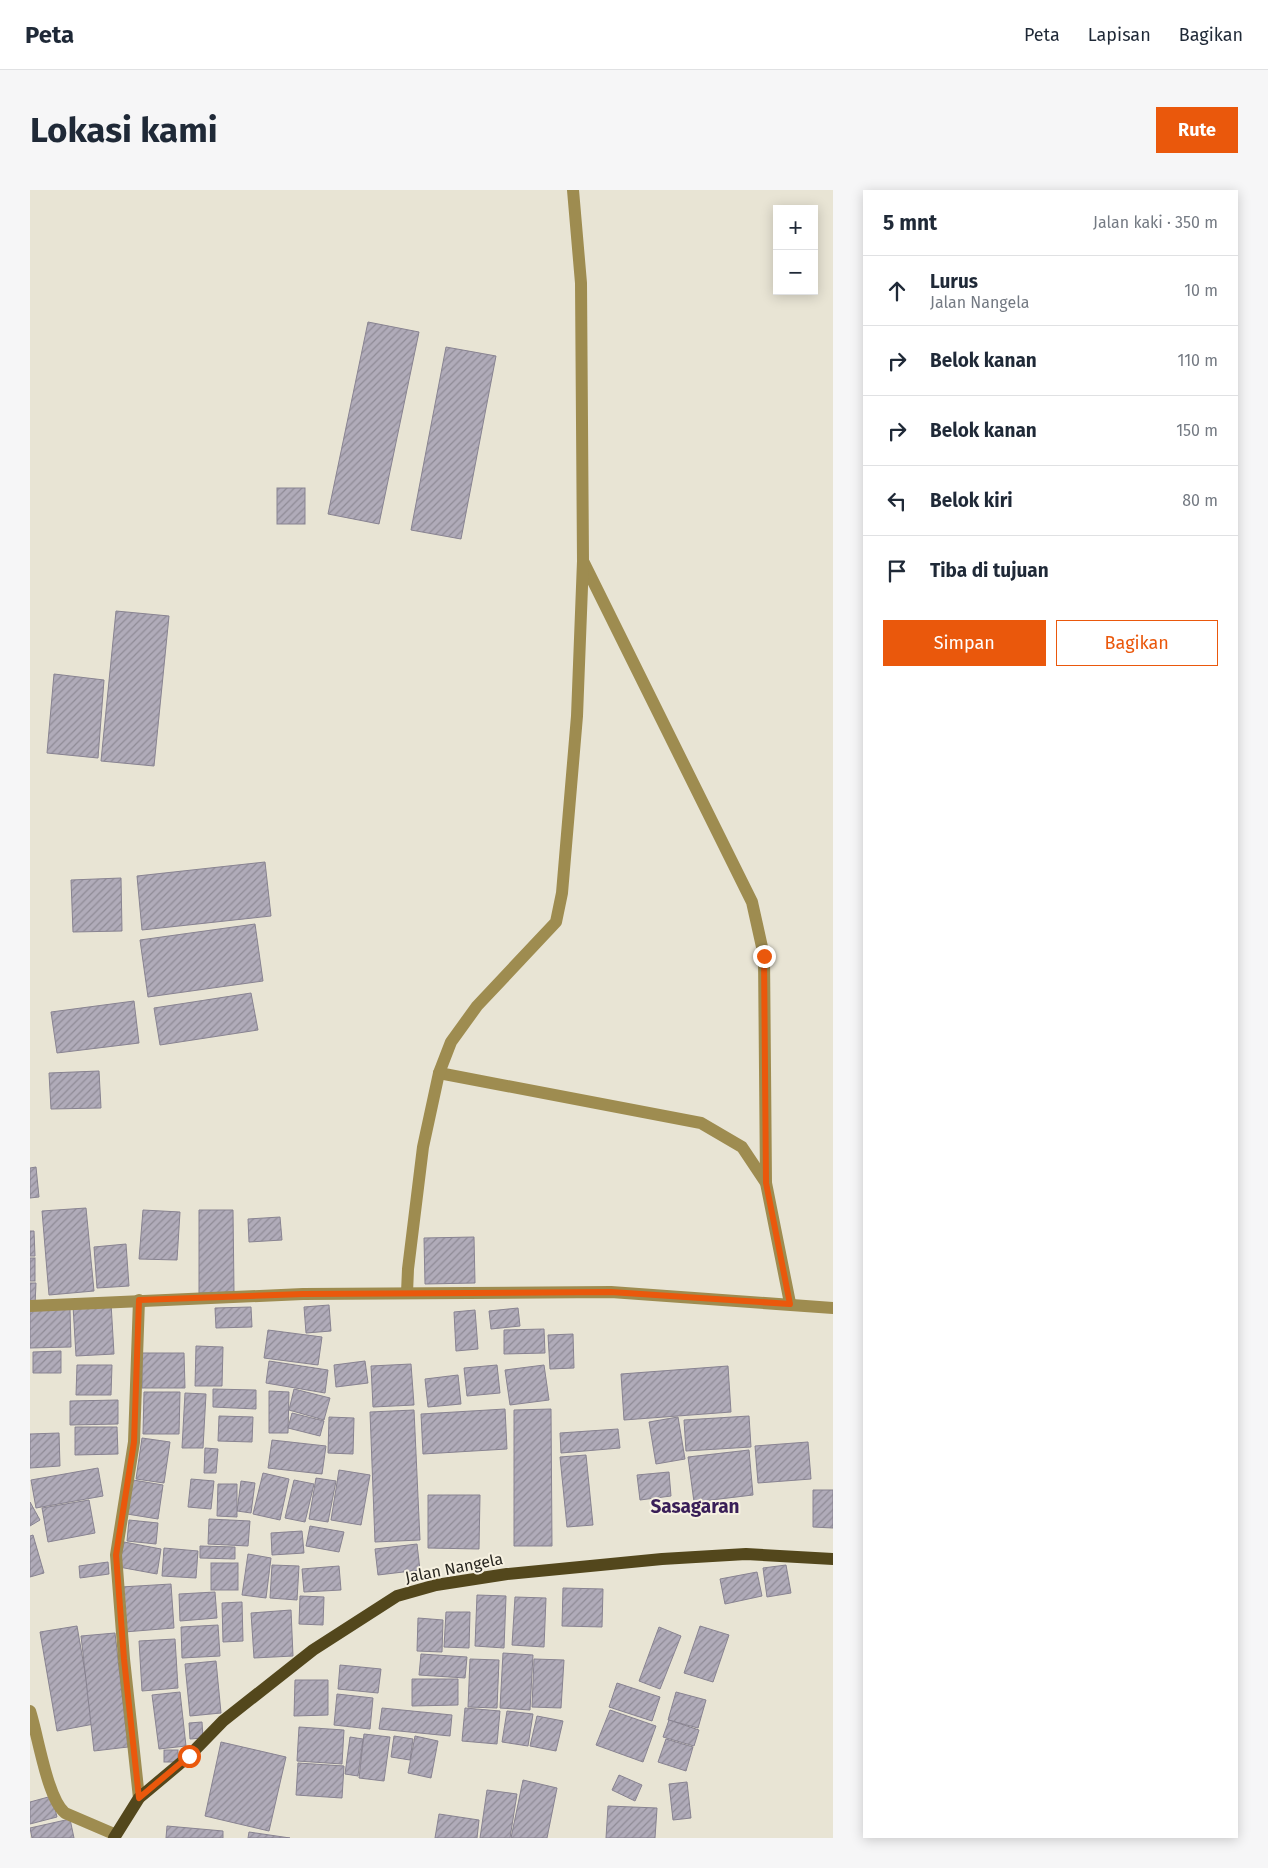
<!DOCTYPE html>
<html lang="id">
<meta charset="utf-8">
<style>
body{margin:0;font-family:"Fira Sans",sans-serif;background:#f6f6f7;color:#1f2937}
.controls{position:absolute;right:15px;top:15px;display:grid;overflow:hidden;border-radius:0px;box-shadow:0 2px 12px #0003}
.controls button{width:45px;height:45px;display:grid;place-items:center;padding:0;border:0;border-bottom:1px solid #e0e1e3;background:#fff;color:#1f2937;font:25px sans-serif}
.stop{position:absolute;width:15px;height:15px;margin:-11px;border:4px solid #ea580c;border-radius:50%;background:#fff}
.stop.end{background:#ea580c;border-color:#fff;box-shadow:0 1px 5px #0008}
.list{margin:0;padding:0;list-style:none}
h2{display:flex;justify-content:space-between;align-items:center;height:65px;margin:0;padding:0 20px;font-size:21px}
h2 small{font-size:16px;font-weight:400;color:#747a83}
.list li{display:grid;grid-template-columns:32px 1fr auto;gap:15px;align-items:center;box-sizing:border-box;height:70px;padding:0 20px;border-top:1px solid #e0e1e3}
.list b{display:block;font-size:19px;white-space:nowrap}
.list p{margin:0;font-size:16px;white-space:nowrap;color:#747a83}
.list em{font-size:16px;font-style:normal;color:#747a83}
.actions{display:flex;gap:10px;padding:15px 20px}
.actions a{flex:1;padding:11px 0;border:1px solid #ea580c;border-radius:0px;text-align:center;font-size:18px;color:#ea580c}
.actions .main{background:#ea580c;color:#fff}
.icon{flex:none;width:28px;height:28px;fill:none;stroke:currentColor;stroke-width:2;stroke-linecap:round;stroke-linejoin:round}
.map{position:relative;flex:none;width:803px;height:1648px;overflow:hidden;border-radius:0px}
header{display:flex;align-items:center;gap:30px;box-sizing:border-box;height:70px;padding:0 25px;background:#fff;border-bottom:1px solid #e0e1e3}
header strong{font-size:24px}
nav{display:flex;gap:28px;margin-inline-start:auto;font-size:18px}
.intro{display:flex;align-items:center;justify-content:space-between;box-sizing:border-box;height:120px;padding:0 30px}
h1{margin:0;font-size:35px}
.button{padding:12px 22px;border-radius:0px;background:#ea580c;color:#fff;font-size:18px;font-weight:700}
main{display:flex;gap:30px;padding:0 30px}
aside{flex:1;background:#fff;border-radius:0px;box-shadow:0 2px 12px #0003}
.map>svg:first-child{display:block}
.building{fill:url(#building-hatch);stroke:#888391}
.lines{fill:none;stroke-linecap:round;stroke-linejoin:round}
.street{stroke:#9e8c50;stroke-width:12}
.primary{stroke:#53471c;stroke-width:12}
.route{stroke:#ea580c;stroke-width:6}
.labels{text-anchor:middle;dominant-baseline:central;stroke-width:4;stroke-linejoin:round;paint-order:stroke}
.street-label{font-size:16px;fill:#27251f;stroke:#f6f1e1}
.quarter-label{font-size:19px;font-weight:bold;fill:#391e57;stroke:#f6f1e1}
</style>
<header>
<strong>Peta</strong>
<nav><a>Peta</a><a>Lapisan</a><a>Bagikan</a></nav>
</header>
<div class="intro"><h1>Lokasi kami</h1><a class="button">Rute</a></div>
<main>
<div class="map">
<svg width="803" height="1648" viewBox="0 0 803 1648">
<defs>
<pattern id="building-hatch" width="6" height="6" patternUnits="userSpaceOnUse" patternTransform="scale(1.25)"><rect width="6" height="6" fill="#b0abb9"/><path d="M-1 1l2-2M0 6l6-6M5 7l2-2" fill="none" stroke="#8f8b96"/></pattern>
</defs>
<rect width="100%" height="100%" fill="#e8e4d4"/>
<!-- building -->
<g class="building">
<path d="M338,132L389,142L349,334L298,324Z"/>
<path d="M416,157L466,166L431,349L381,340Z"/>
<rect x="247" y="298" width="28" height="36"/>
<path d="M86,421L139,426L124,576L71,571Z"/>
<path d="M24,484L74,490L68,568L17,563Z"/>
<path d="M235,672L241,726L112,740L107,686Z"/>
<path d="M91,688L92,741L43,742L41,690Z"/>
<path d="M225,734L233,791L118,807L110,750Z"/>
<path d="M221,803L228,840L130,855L124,818Z"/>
<path d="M104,811L109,853L27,863L21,822Z"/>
<path d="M69,881L71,918L21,919L19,883Z"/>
<path d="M6,977L9,1007L0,1008V978Z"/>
<path d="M56,1018L64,1101L19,1105L12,1021Z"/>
<path d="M113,1020L150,1022L147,1070L109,1069Z"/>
<path d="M169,1020H203L204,1102L169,1103Z"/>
<path d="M250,1027L252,1050L219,1052L218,1029Z"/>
<path d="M0,1041H4L5,1066H0Z"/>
<path d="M444,1047L445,1093L395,1094L394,1048Z"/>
<path d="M96,1054L99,1096L67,1098L64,1057Z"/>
<rect x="0" y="1068" width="5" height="23"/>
<path d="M0,1093H6L5,1115L0,1114Z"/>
<path d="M81,1113L84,1164L46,1166L43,1116Z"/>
<path d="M299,1115L301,1141L276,1143L274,1117Z"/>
<path d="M221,1117L222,1137L186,1138L185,1118Z"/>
<path d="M488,1118L490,1136L461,1139L459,1121Z"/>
<path d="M0,1119H40L41,1157L0,1158Z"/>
<path d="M445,1120L448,1159L426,1161L424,1122Z"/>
<path d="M514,1139L515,1163L474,1164V1140Z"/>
<path d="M238,1140L292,1147L288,1175L234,1168Z"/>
<path d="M543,1144L544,1178L520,1179L518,1145Z"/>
<path d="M166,1156L193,1157L192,1196H165Z"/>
<path d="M31,1161V1183H3V1162Z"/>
<path d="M112,1163H154L155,1198H112Z"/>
<path d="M239,1171L298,1180L295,1203L236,1193Z"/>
<path d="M335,1171L338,1193L306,1197L304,1175Z"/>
<path d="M381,1174L384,1215L343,1217L341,1176Z"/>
<path d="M47,1175H82L81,1205H46Z"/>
<path d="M467,1175L470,1203L437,1206L434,1178Z"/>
<path d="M514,1175L519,1210L480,1215L475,1180Z"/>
<path d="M698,1176L701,1222L594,1230L591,1184Z"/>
<path d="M428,1185L431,1214L398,1217L395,1189Z"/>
<path d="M183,1199L226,1200V1219L183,1217Z"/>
<path d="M264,1199L300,1208L294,1230L259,1220Z"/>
<path d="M239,1201L259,1202L258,1243H239Z"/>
<path d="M114,1202H150L149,1244H113Z"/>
<path d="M155,1203L176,1204L173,1258H152Z"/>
<path d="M88,1210V1234L40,1235V1211Z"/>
<path d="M475,1219L477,1259L393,1264L391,1224Z"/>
<path d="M521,1219L522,1356H484V1220Z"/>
<path d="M384,1220L390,1350L345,1352L340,1222Z"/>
<path d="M262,1223L294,1231L290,1246L258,1238Z"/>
<path d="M189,1226L223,1227L222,1252L188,1251Z"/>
<path d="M719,1226L721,1257L656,1261L654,1230Z"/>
<path d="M299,1227L324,1228L323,1264L298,1263Z"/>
<path d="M648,1227L655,1269L626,1274L619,1232Z"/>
<path d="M45,1237H87L88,1264L45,1265Z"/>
<path d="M588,1239L590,1258L531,1263L530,1243Z"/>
<path d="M29,1243L30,1276L0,1278V1244Z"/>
<path d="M112,1248L140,1252L134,1293L106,1289Z"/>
<path d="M242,1250L296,1256L292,1284L238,1278Z"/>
<path d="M778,1252L781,1289L728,1293L725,1256Z"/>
<path d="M175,1258L188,1259L186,1283H174Z"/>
<path d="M719,1260L723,1305L664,1312L658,1267Z"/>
<path d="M556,1265L563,1335L537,1337L530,1267Z"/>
<path d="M68,1278L73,1306L6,1318L1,1290Z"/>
<path d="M309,1280L340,1285L331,1335L301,1330Z"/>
<path d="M639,1282L641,1306L610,1310L607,1285Z"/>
<path d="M233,1283L259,1289L250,1330L223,1324Z"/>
<path d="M286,1288L306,1291L298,1332L279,1329Z"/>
<path d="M161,1289L184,1291L181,1319L158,1317Z"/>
<path d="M103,1290L133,1295L128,1329L97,1324Z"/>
<path d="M264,1290L284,1294L275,1332L255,1328Z"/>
<path d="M211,1291L225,1293L221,1323L207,1321Z"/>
<path d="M188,1294H207V1327L187,1326Z"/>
<path d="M783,1300H803V1338L783,1337Z"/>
<path d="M398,1305H450L449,1359L398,1358Z"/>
<path d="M59,1310L65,1343L18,1352L12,1318Z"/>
<path d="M0,1312L10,1330L0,1336Z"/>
<path d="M179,1329L220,1331L218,1356L178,1354Z"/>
<path d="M99,1330L128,1333L126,1354L97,1351Z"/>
<path d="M280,1336L314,1342L309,1362L276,1356Z"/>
<path d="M272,1341L274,1363L242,1365L241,1343Z"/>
<path d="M3,1345L14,1383L0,1387V1346Z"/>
<path d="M94,1352L131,1359L127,1384L89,1377Z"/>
<path d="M387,1354L390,1380L348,1385L345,1359Z"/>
<path d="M170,1356L205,1357V1369L170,1368Z"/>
<path d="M134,1358L168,1361L166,1388L132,1386Z"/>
<path d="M218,1364L241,1368L236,1408L212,1405Z"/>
<path d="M78,1372L79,1384L50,1388L49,1376Z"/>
<rect x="181" y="1373" width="27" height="27"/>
<path d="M242,1375L269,1376L267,1410L240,1408Z"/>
<path d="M756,1375L761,1403L737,1407L733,1378Z"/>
<path d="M309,1376L311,1400L274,1402L272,1379Z"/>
<path d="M727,1382L732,1406L695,1414L690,1389Z"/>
<path d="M141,1394L144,1438L94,1442L91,1397Z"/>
<path d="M533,1398L573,1399L572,1437L532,1436Z"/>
<path d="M185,1402L187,1428L150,1431L149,1404Z"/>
<path d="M447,1405L476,1406L474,1458L445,1456Z"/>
<path d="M270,1406L294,1407L293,1435L269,1434Z"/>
<path d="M485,1407L516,1408L514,1457L482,1455Z"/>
<path d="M212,1412L213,1451L193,1452L192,1413Z"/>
<path d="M261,1420L263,1466L224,1468L221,1423Z"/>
<path d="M416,1422H440L439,1458L414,1457Z"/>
<path d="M388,1428L413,1430L412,1462L387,1461Z"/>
<path d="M188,1435L190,1466L152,1468L151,1437Z"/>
<path d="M47,1436L64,1534L27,1541L10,1442Z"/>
<path d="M670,1436L699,1445L683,1492L654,1483Z"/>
<path d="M629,1437L651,1446L630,1499L609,1491Z"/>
<path d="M85,1443L98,1557L64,1561L51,1446Z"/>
<path d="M145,1449L148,1498L112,1501L109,1451Z"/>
<path d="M473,1463L503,1465L500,1520L470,1518Z"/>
<path d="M391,1464L437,1467L435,1488L389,1485Z"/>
<path d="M440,1469L469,1470L467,1518L438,1517Z"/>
<path d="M504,1469L534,1470L531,1518L502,1517Z"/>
<path d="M186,1471L191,1523L160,1526L155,1474Z"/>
<path d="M310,1475L351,1479L348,1503L308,1499Z"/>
<path d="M382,1489H428V1515L382,1516Z"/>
<path d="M265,1490H298V1525L264,1526Z"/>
<path d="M587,1493L630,1507L622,1531L579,1517Z"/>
<path d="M150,1502L156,1556L129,1559L122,1505Z"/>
<path d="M646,1502L676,1510L668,1538L638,1530Z"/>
<path d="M307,1504L343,1508L340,1539L304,1535Z"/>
<path d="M352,1518L422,1525L420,1546L349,1539Z"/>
<path d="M435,1518L470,1521L467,1554L432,1551Z"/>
<path d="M580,1520L626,1536L613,1572L566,1555Z"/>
<path d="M477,1521L503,1524L498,1556L472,1552Z"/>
<path d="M507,1526L533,1531L526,1561L500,1556Z"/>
<path d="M639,1530L669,1540L664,1556L633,1547Z"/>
<path d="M172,1532L173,1548L160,1549L159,1533Z"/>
<path d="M269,1537L314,1540L312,1574L267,1571Z"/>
<path d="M334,1544L360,1547L354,1591L329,1588Z"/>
<path d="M364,1546L383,1549L380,1570L361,1567Z"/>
<path d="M385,1546L408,1551L401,1588L378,1583Z"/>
<path d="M320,1547L333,1549L328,1586L315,1584Z"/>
<path d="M636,1549L663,1557L656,1581L628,1572Z"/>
<path d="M191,1552L256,1567L239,1641L175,1626Z"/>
<rect x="134" y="1560" width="14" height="12"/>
<path d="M268,1573L314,1576L312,1608L266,1605Z"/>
<path d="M589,1585L612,1595L605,1611L582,1600Z"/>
<path d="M493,1590L527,1598L517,1648H481Z"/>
<path d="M657,1592L661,1628L643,1630L639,1594Z"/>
<path d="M457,1600L487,1604L480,1648H450Z"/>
<path d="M22,1606L27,1627L0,1634V1612Z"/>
<path d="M578,1616L627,1618L625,1648H576Z"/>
<path d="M409,1624L449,1630L447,1648H405Z"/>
<path d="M40,1629L44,1648H2L0,1638Z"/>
<path d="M137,1636L193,1641V1648H136Z"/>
<path d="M219,1642L260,1648H218Z"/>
</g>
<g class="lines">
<!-- street -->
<g class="street">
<path d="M554,373L722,712L734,766L736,993"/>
<path d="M409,883L671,933L712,957L736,993L760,1113"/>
<path d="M377,1103L378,1079L393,957L409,883L421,852L447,816L526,732L532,703L547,526L553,371L551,93L543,0"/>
<path d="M109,1110L104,1252L86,1365L94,1469L109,1608"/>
<path d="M0,1116L273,1104L581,1102L803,1118"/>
<path d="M0,1521C8,1545 17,1608 35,1623L84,1644"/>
</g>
<!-- primary -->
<path class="primary" d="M84,1648L109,1608L159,1566L193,1531L283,1460L367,1406L406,1395L477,1384L632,1369L716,1364L803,1369"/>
</g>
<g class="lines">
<!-- route -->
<path class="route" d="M159,1566L109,1608L94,1469L86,1365L104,1252L109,1110L273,1104L581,1102L760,1114L736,993L734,766"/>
</g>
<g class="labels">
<!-- street labels -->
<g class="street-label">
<text transform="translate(424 1378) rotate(-11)">Jalan Nangela</text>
</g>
<!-- quarter labels -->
<g class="quarter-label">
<text x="665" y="1316">Sasagaran</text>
</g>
</g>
</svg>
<div class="controls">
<button>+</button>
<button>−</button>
</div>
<div class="stop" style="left:159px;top:1566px"></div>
<div class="stop end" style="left:734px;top:766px"></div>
</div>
<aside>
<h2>5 mnt<small>Jalan kaki · 350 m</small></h2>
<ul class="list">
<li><svg class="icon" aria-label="ahead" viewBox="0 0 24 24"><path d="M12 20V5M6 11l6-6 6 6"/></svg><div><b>Lurus</b><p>Jalan Nangela</p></div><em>10 m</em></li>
<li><svg class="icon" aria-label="right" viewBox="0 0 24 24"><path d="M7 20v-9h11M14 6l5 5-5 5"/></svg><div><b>Belok kanan</b></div><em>110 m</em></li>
<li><svg class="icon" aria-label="right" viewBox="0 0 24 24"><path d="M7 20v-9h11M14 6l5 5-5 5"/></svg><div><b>Belok kanan</b></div><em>150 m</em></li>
<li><svg class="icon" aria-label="left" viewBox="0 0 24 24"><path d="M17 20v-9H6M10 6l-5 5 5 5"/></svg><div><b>Belok kiri</b></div><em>80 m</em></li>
<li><svg class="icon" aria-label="arrive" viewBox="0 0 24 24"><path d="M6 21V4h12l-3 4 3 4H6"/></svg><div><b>Tiba di tujuan</b></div></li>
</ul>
<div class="actions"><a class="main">Simpan</a><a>Bagikan</a></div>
</aside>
</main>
